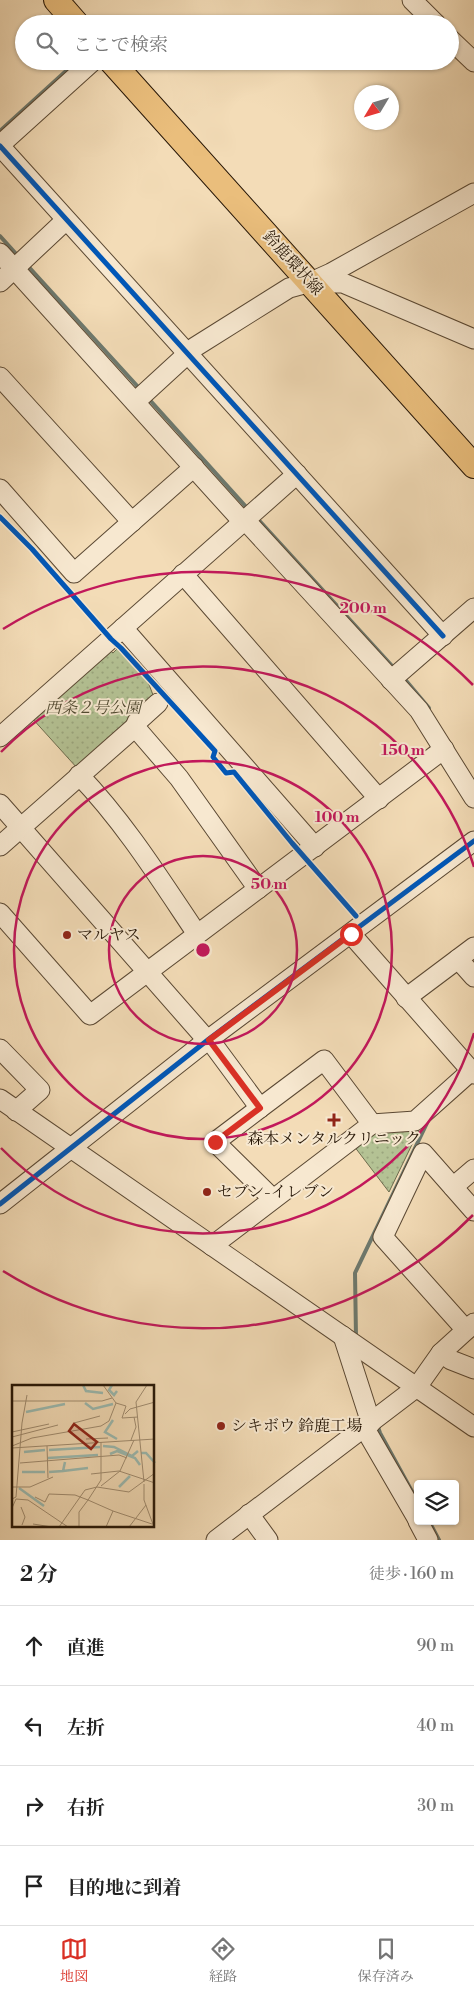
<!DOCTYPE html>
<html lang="ja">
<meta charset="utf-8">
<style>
body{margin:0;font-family:"Libre Bodoni","Noto Serif JP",serif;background:#f6f6f6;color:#222}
.controls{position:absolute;right:15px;bottom:15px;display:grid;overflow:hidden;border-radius:5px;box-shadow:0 1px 4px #0004}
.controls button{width:45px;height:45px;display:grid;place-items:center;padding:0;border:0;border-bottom:1px solid #e0e0e0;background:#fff;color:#222;font:25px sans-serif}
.compass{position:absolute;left:354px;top:85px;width:45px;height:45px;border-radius:50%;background:#fff;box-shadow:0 1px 4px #0004;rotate:232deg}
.stop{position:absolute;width:15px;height:15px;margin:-11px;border:4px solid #d93025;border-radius:50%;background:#fff}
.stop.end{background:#d93025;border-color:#fff;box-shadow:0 1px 5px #0008}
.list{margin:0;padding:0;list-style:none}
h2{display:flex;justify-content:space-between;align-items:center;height:65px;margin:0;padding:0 20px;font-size:21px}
h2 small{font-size:16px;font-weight:400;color:#767676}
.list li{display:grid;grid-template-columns:32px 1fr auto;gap:15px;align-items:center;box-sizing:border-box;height:80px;padding:0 20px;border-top:1px solid #e0e0e0}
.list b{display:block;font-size:19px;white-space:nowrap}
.list em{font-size:16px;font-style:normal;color:#767676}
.icon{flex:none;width:28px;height:28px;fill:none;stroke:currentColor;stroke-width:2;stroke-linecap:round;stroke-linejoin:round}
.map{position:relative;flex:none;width:474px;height:1540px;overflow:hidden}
.search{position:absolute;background:#fff;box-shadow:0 1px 4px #0004;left:15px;right:15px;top:15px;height:55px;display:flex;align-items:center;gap:12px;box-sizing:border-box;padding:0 18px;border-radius:28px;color:#767676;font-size:19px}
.sheet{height:385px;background:#fff}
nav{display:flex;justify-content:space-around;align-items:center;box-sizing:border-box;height:70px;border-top:1px solid #e0e0e0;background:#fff;font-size:14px;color:#767676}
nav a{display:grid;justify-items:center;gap:2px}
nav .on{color:#d93025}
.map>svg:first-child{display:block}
.green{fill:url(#green-dots);stroke:#6e6c4e}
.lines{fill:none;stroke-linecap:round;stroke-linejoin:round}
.stream{stroke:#6d796e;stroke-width:4}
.minor-casing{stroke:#5a4833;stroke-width:21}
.major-casing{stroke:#271707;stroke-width:26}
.minor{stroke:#f7e8d0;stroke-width:19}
.major{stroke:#eabe7c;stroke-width:24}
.cycleway-casing{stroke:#f7e8d0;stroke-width:8}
.cycleway{stroke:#0057b8;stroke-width:5}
.route{stroke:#d93025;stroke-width:6}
.ring{fill:none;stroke:#c2185b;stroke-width:2.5}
.poi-dot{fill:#8f2418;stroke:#f7e8d0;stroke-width:2}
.labels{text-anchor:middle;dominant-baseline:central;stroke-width:4;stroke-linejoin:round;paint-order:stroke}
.street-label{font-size:16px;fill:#271707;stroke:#f7e8d0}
.park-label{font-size:16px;font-style:italic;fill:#514a31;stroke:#f7e8d0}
.poi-label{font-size:16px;fill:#271707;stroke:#f7e8d0;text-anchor:start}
.inset-river{fill:none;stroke:#9bbbb2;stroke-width:2.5}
.inset-road{fill:none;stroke:#a18d71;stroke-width:1}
.view{fill:#8f2418;fill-opacity:0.15;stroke:#8f2418;stroke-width:2.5}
.inset-edge{fill:none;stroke:#271707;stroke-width:2.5}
.centre{fill:#c2185b;stroke:#f7e8d0;stroke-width:2.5}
.ring-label{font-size:15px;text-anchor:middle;font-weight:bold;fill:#c2185b;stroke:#f7e8d0;stroke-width:4;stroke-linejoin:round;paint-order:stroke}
</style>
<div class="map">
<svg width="474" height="1540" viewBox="0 0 474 1540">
<defs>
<pattern id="green-dots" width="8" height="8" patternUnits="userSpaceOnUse" patternTransform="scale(1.25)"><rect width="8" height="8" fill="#b4c294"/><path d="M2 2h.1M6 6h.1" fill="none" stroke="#9ba67e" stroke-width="1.8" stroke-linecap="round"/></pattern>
</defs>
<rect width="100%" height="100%" fill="#f3dcb7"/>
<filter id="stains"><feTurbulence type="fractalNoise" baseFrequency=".004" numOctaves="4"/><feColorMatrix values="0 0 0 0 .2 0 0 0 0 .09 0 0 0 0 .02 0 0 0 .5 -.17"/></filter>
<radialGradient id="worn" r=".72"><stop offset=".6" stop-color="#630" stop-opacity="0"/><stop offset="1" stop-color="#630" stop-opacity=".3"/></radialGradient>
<!-- green -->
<g class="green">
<path d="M108,648L113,653L117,649L148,682L155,700L78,769L31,717Z"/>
<path d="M378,1128H420L389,1192L354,1146Z"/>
</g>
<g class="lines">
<!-- stream -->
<g class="stream">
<path d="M0,131L77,61"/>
<path d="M0,236L19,257"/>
<path d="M27,265L140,389"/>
<path d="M148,398L249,510"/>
<path d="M256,517L394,668"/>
<path d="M403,677L429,708"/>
<path d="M356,1337L355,1273L428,1121"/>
<path d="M377,1424L380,1433L414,1495"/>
<path d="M429,1521L439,1540"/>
</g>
<defs>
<g id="minor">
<path d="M412,0L436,24"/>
<path d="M450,39L474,62"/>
<path d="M0,145L93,61"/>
<path d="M0,146L443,636"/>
<path d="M0,253L243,522"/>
<path d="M0,282L66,220"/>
<path d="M315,283H343L474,339"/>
<path d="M0,377L132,522"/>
<path d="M135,402L195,347L289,288L311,282L331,273L474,193"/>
<path d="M0,489L74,573L194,467"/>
<path d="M245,520L419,710L474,798"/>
<path d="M183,574L379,799"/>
<path d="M123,628L315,847"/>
<path d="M391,680L474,608"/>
<path d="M135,727L137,722L158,703"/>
<path d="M0,737L297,474"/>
<path d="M79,775C125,823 160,879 197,934"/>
<path d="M0,804L208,1041"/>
<path d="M0,846L135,727L179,778L258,889"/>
<path d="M0,913L90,1015L444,749"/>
<path d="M351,934L474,1074"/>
<path d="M458,959L474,977"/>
<path d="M406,998L474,947"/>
<path d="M209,1039L260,1108L324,1060L372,1124L212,1246"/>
<path d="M0,1049L40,1090L16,1111"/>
<path d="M0,1099L474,1427"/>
<path d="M260,1108L215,1142L273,1199"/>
<path d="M372,1124L415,1121L471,1071"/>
<path d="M453,1187L474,1169"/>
<path d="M0,1204L209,1039L474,841"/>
<path d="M466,1330L383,1237L423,1153L474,1211"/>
<path d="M343,1336L371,1423"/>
<path d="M441,1353L451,1360L474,1369"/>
<path d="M364,1427L418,1520"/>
<path d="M249,1514L268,1540"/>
<path d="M418,1521L428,1540"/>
<path d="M216,1540L417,1387L441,1353L474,1323"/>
</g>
<g id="major">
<path d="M56,0L77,24"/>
<path d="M111,61L474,466"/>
</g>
</defs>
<!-- minor casing -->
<use href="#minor" class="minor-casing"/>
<!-- major casing -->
<use href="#major" class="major-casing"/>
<!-- minor -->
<use href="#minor" class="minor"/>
<!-- major -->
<use href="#major" class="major"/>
<defs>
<g id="cycleway">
<path d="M0,146L443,636"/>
<path d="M0,517L32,549L111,639L121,648L215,751L213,757L226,773L234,772L292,843L356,916"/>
<path d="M0,1204L209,1039L474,841"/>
</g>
</defs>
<!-- cycleway casing -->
<use href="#cycleway" class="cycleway-casing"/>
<!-- cycleway -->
<use href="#cycleway" class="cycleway"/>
</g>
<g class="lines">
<!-- route -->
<path class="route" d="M215,1142L260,1108L209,1040L351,934"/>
</g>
<!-- distance rings -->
<g class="ring">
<circle cx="203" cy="950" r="94"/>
<circle cx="203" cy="950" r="189"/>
<path d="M474 1033A283 283 0 0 1 1 1148M1 752A283 283 0 0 1 474 867"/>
<path d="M473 1215A378 378 0 0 1 3 1271M3 629A378 378 0 0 1 473 685"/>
</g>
<!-- markers -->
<g class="poi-dot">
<circle cx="67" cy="935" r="5"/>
<path d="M331.5 1112.5h5v5h5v5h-5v5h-5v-5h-5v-5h5z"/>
<circle cx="207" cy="1192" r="5"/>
<circle cx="221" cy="1426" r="5"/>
</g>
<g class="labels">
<!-- street labels -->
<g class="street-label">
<text transform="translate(293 263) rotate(48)">鈴鹿環状線</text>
</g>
<!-- park labels -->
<g class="park-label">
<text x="93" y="708">西条２号公園</text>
</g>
<!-- poi labels -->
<g class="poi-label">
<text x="77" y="935">マルヤス</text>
<text x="334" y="1139" text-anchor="middle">森本メンタルクリニック</text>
<text x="217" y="1192">セブン-イレブン</text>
<text x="231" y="1426">シキボウ 鈴鹿工場</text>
</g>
</g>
<!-- overview -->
<g transform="translate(12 1385)">
<rect width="142" height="142" fill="#f3dcb7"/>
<path class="inset-river" d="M71,0L74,6L91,8M100,0L97,5L102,10L105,6M73,18L81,24L101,19M14,27L53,19M101,35L93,47L105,54M91,61L102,62L120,71L126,66M37,65L88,62M12,67L33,65M129,68H134L143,78M98,69L105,66L123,73L128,80M36,73L86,70M51,86L76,83M10,87H33M37,87L51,86L53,77M107,102L118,91M7,103L32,121"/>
<path class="inset-road" d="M91,0L104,18L114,21L110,33L126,32M0,16H90L100,13M113,29L118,24L143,17M62,38L88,31M0,47L37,39M0,52L46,40M74,54L96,53M119,55L124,42L122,32M89,57V95L76,115L101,126L94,142M0,61L20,53L89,41L97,36L104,18M35,61L36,93M0,63L143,54M8,78L107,70L115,73M79,89L107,86L143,98M132,97L124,17L135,0M132,99V115L142,142M89,101L108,86L122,55M0,102H18L41,92M23,112L33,117L37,109L63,110L76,115L67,127V142M0,114L4,112L10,38L15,10M9,122L13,132L10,140M0,123L4,114L16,115L56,142M101,126L140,139M21,139L40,142M47,142L73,105L85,102L117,107L143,88M117,142L134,120"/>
<path class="view" d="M62,39L85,57L79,64L57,46Z"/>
<rect width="142" height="142" class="inset-edge"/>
</g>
<circle cx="203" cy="950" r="8" class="centre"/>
<g class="ring-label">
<text x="363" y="613">200 m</text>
<text x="403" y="755">150 m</text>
<text x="337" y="822">100 m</text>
<text x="269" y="889">50 m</text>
</g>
<rect width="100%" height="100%" filter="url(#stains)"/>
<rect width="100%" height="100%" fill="url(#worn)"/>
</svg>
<div class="controls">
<button><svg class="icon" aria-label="layers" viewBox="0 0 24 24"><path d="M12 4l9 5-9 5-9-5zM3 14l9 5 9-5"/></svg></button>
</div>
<svg class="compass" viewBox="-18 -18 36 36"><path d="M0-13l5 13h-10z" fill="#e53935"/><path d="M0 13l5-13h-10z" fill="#767676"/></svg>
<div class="stop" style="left:351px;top:934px"></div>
<div class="stop end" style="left:215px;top:1142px"></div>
<div class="search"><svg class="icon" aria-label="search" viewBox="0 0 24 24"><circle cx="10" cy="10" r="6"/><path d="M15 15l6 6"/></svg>ここで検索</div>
</div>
<section class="sheet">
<h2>2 分<small>徒歩 · 160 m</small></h2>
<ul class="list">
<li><svg class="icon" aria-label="ahead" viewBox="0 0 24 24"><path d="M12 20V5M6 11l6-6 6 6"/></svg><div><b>直進</b></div><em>90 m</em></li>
<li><svg class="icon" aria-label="left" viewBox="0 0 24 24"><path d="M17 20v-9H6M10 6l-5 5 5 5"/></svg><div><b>左折</b></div><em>40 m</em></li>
<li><svg class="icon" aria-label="right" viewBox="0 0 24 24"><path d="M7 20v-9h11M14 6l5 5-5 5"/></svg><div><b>右折</b></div><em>30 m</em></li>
<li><svg class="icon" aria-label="arrive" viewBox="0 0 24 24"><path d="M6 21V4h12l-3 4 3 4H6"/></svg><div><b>目的地に到着</b></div></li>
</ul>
</section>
<nav>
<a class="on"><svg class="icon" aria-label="map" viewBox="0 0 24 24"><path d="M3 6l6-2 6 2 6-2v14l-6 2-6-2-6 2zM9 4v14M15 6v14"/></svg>地図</a>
<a><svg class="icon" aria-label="directions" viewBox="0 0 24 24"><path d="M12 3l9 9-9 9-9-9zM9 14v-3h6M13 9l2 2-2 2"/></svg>経路</a>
<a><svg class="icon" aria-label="saved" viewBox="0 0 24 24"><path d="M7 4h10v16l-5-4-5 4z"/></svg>保存済み</a>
</nav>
